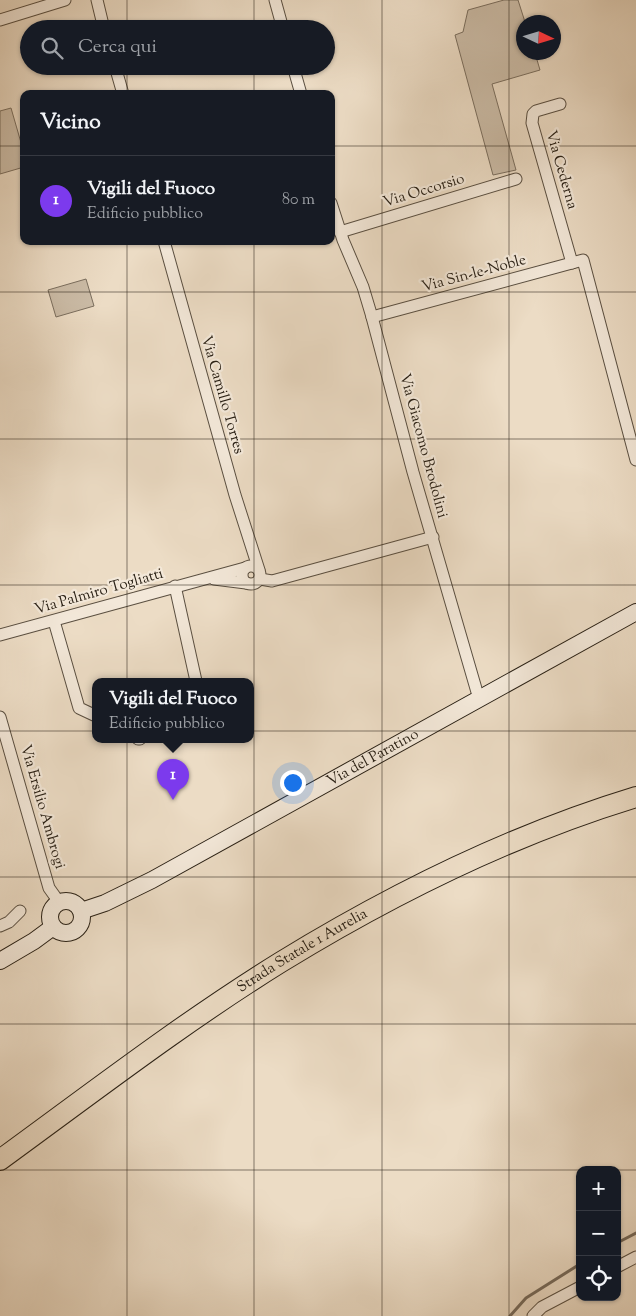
<!DOCTYPE html>
<html lang="it">
<meta charset="utf-8">
<style>
body{margin:0;font-family:"Sorts Mill Goudy",serif;background:#242831;color:#f1f3f6}
.controls{position:absolute;right:15px;bottom:15px;display:grid;overflow:hidden;border-radius:10px;box-shadow:0 1px 4px #0004}
.controls button{width:45px;height:45px;display:grid;place-items:center;padding:0;border:0;border-bottom:1px solid #363941;background:#171b24;color:#f1f3f6;font:25px sans-serif}
.compass{position:absolute;left:516px;top:15px;width:45px;height:45px;border-radius:50%;background:#171b24;box-shadow:0 1px 4px #0004;rotate:94deg}
.you{position:absolute;left:292px;top:782px;width:18px;height:18px;margin:-12px;border:4px solid #fff;border-radius:50%;background:#1a73e8;box-shadow:0 0 0 8px #1a73e833}
.badge{display:grid;place-items:center;width:32px;height:32px;border-radius:50%;background:#7c3aed;color:#fff;font-size:16px;font-weight:700}
.pin{position:absolute;translate:-50% -41px;filter:drop-shadow(0 1px 2px #0008)}
.pin::after{content:'';position:absolute;top:26px;width:18px;height:15px;background:inherit;clip-path:polygon(0 0,100% 0,50% 100%)}
.popup{position:absolute;left:92px;top:678px;width:162px;height:65px;box-sizing:border-box;display:grid;place-content:center;border-radius:10px;background:#171b24;filter:drop-shadow(0 1px 4px #0005);font-size:16px;white-space:nowrap;color:#9ea1a6}
.popup b{font-size:19px;color:#f1f3f6}
.popup::after{content:'';position:absolute;left:50%;top:100%;margin-left:-10px;border:10px solid transparent;border-top-color:#171b24}
.list{margin:0;padding:0;list-style:none}
h2{display:flex;justify-content:space-between;align-items:center;height:65px;margin:0;padding:0 20px;font-size:21px}
h2 small{font-size:16px;font-weight:400;color:#9ea1a6}
.list li{display:grid;grid-template-columns:32px 1fr auto;gap:15px;align-items:center;box-sizing:border-box;height:90px;padding:0 20px;border-top:1px solid #363941}
.list b{display:block;font-size:19px;white-space:nowrap}
.list p{margin:0;font-size:16px;white-space:nowrap;color:#9ea1a6}
.list em{font-size:16px;font-style:normal;color:#9ea1a6}
.icon{flex:none;width:28px;height:28px;fill:none;stroke:currentColor;stroke-width:2;stroke-linecap:round;stroke-linejoin:round}
.map{position:relative;flex:none;width:636px;height:1316px;overflow:hidden}
.search{position:absolute;background:#171b24;box-shadow:0 1px 4px #0004;left:20px;top:20px;width:315px;height:55px;display:flex;align-items:center;gap:12px;box-sizing:border-box;padding:0 18px;border-radius:28px;color:#9ea1a6;font-size:19px}
.panel{position:absolute;background:#171b24;box-shadow:0 1px 4px #0004;left:20px;top:90px;width:315px;height:155px;border-radius:10px}
.map>svg:first-child{display:block}
.park{fill:#cbbca7;stroke:#7a6e5e}
.lines{fill:none;stroke-linecap:round;stroke-linejoin:round}
.stream{stroke:#766a5b;stroke-width:3}
.street-casing{stroke:#5a4f41;stroke-width:13}
.secondary-casing{stroke:#292015;stroke-width:18}
.highway-casing{stroke:#292015;stroke-width:22}
.street{stroke:#f3e8d9;stroke-width:11}
.secondary{stroke:#f3e8d9;stroke-width:16}
.highway{stroke:#ecdcc5;stroke-width:20}
.grid{fill:none;stroke:#292015;stroke-width:1;stroke-opacity:0.55}
.labels{text-anchor:middle;dominant-baseline:central;stroke-width:4.5;stroke-linejoin:round;paint-order:stroke}
.street-label{font-size:15px;fill:#292015;stroke:#f3e8d9}
</style>
<div class="map">
<svg width="636" height="1316" viewBox="0 0 636 1316">
<rect width="100%" height="100%" fill="#ecdcc5"/>
<filter id="stains"><feTurbulence type="fractalNoise" baseFrequency=".004" numOctaves="4"/><feColorMatrix values="0 0 0 0 .2 0 0 0 0 .09 0 0 0 0 .02 0 0 0 .5 -.17"/></filter>
<radialGradient id="worn" r=".72"><stop offset=".6" stop-color="#630" stop-opacity="0"/><stop offset="1" stop-color="#630" stop-opacity=".3"/></radialGradient>
<!-- park -->
<g class="park">
<path d="M504,0H518L525,22H524V52L535,53L540,70L492,84L516,170L493,175L455,35L463,32L468,10Z"/>
<path d="M11,108L24,153V167L0,174V111Z"/>
<path d="M86,279L94,306L56,317L48,290Z"/>
</g>
<g class="lines">
<!-- stream -->
<g class="stream">
<path d="M617,1243L636,1233"/>
<path d="M510,1316L526,1298L580,1264"/>
</g>
<defs>
<g id="street">
<path d="M97,0L104,29"/>
<path d="M275,0L283,29"/>
<path d="M0,20L65,0"/>
<path d="M115,66L123,94"/>
<path d="M293,66L301,94"/>
<path d="M560,104L536,111L533,114L532,123L572,263"/>
<path d="M331,203L343,240L363,287L372,317L413,472L479,699"/>
<path d="M340,232L516,179"/>
<path d="M164,241L235,495L259,570"/>
<path d="M372,317L583,260L636,460"/>
<circle cx="251" cy="575" r="9"/>
<path d="M214,579L246,583"/>
<path d="M260,579L272,581L433,537"/>
<path d="M175,586L196,681"/>
<path d="M54,621L79,708L96,716"/>
<path d="M0,635L245,568"/>
<path d="M0,717L49,888L59,902"/>
<path d="M138,739H140"/>
<path d="M0,926L9,922L20,911"/>
<path d="M617,1267L636,1257"/>
<path d="M533,1316L542,1307L580,1287"/>
</g>
<g id="secondary">
<circle cx="66" cy="917" r="16"/>
<path id="s1" d="M81,911L105,903L152,880L636,612"/>
<path d="M0,961L34,941L53,927"/>
</g>
<g id="highway">
<path id="s2" d="M0,1160C92,1093 184,1022 281,962C392,894 511,835 636,797"/>
</g>
</defs>
<!-- street casing -->
<use href="#street" class="street-casing"/>
<!-- secondary casing -->
<use href="#secondary" class="secondary-casing"/>
<!-- highway casing -->
<use href="#highway" class="highway-casing"/>
<!-- street -->
<use href="#street" class="street"/>
<!-- secondary -->
<use href="#secondary" class="secondary"/>
<!-- highway -->
<use href="#highway" class="highway"/>
</g>
<!-- grid -->
<path class="grid" d="M127,0V29M254,0V29M382,0V1316M509,0V1316M127,66V94M254,66V94M0,146H24M331,146H636M127,241V1316M254,241V1316M0,292H636M0,439H636M0,585H636M0,731H636M0,877H636M0,1024H636M0,1170H580M617,1170H636"/>
<g class="labels">
<!-- street labels -->
<g class="street-label">
<text transform="translate(561 170) rotate(74)">Via Cederna</text>
<text transform="translate(424 191) rotate(-17)">Via Occorsio</text>
<text transform="translate(474 274) rotate(-15)">Via Sin-le-Noble</text>
<text transform="translate(222 395) rotate(74)">Via Camillo Torres</text>
<text transform="translate(423 446) rotate(75)">Via Giacomo Brodolini</text>
<text transform="translate(99 592) rotate(-16)">Via Palmiro Togliatti</text>
<text stroke="none"><textPath href="#s1" startOffset="330">Via del Paratino</textPath></text>
<text transform="translate(42 807) rotate(74)">Via Ersilio Ambrogi</text>
<text stroke="none"><textPath href="#s2" startOffset="368">Strada Statale 1 Aurelia</textPath></text>
</g>
</g>
<rect width="100%" height="100%" filter="url(#stains)"/>
<rect width="100%" height="100%" fill="url(#worn)"/>
</svg>
<div class="controls">
<button>+</button>
<button>−</button>
<button><svg class="icon" aria-label="locate" viewBox="0 0 24 24"><circle cx="12" cy="12" r="6"/><path d="M12 2v4M12 18v4M2 12h4M18 12h4"/></svg></button>
</div>
<svg class="compass" viewBox="-18 -18 36 36"><path d="M0-13l5 13h-10z" fill="#e53935"/><path d="M0 13l5-13h-10z" fill="#9ea1a6"/></svg>
<div class="you"></div>
<div class="pin badge" style="left:173px;top:800px">1</div>
<div class="popup"><b>Vigili del Fuoco</b>Edificio pubblico</div>
<div class="search"><svg class="icon" aria-label="search" viewBox="0 0 24 24"><circle cx="10" cy="10" r="6"/><path d="M15 15l6 6"/></svg>Cerca qui</div>
<section class="panel">
<h2>Vicino<small></small></h2>
<ul class="list">
<li><span class="badge">1</span><div><b>Vigili del Fuoco</b><p>Edificio pubblico</p></div><em>80 m</em></li>
</ul>
</section>
</div>
